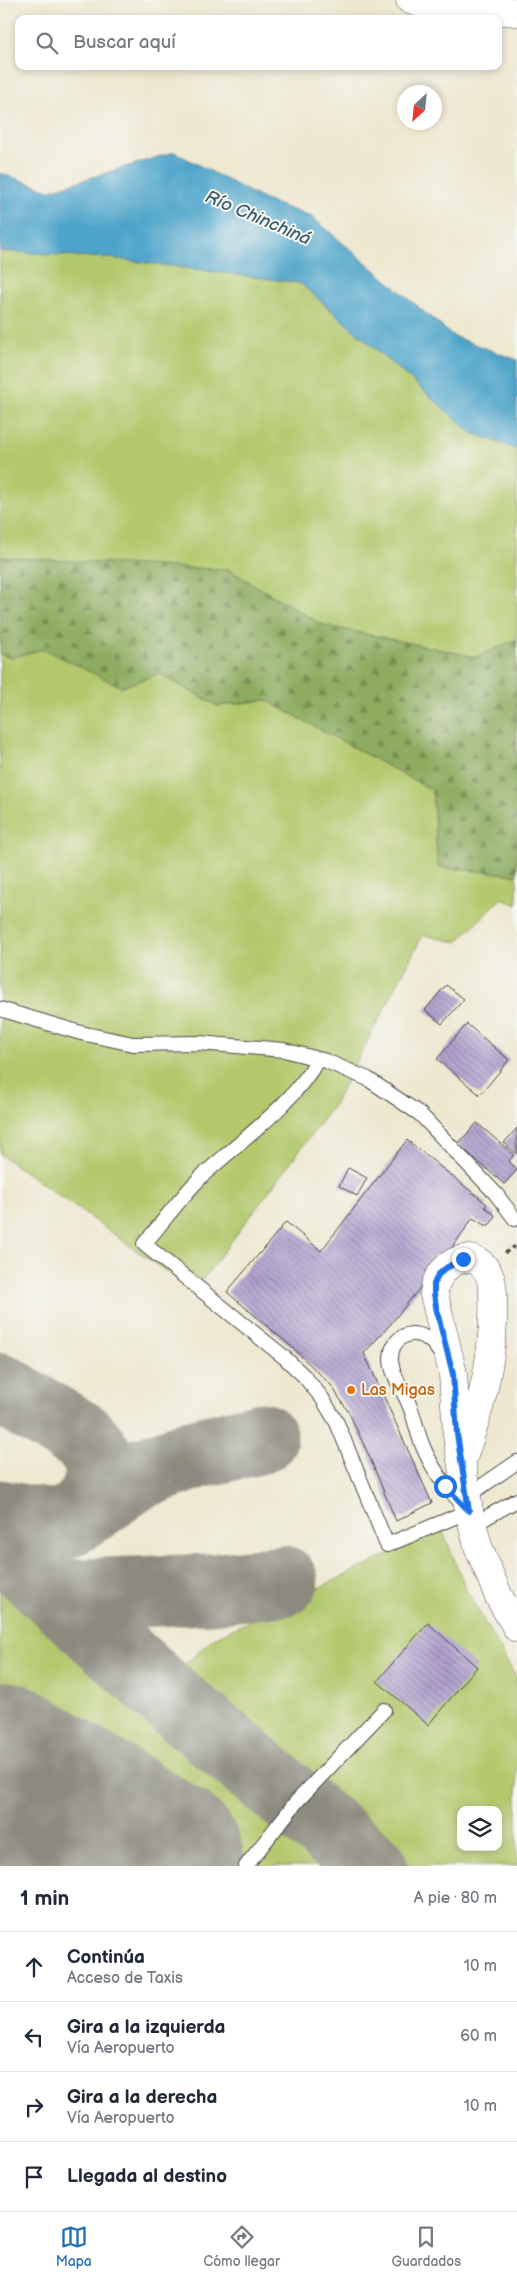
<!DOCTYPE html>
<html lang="es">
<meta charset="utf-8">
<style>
body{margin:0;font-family:"Balsamiq Sans",sans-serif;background:#f6f6f7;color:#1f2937}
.controls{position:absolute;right:15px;bottom:15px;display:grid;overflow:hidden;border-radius:10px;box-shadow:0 2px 8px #0003}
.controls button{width:45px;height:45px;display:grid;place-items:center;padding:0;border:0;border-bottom:1px solid #e0e1e3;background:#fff;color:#1f2937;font:25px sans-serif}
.compass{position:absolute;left:397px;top:85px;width:45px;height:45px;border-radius:50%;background:#fff;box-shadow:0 2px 8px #0003;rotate:207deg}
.stop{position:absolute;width:15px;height:15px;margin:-11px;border:4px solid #1a73e8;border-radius:50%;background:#fff}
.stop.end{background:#1a73e8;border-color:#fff;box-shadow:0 1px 5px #0008}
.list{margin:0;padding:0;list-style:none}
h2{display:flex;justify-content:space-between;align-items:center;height:65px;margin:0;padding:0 20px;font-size:21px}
h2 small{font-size:16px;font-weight:400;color:#747a83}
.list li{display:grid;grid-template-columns:32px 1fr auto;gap:15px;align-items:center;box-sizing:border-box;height:70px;padding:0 20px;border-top:1px solid #e0e1e3}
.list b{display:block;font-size:19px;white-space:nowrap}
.list p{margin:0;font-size:16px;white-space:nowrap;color:#747a83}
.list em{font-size:16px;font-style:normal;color:#747a83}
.icon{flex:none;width:28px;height:28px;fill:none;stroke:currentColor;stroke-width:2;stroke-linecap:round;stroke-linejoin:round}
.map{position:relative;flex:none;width:517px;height:1866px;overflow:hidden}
.search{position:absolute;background:#fff;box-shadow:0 2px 8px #0003;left:15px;right:15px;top:15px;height:55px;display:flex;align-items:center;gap:12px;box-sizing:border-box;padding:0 18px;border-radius:10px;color:#747a83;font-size:19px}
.sheet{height:345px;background:#fff}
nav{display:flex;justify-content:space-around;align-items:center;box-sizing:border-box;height:70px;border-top:1px solid #e0e1e3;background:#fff;font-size:14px;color:#747a83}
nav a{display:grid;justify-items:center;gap:2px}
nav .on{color:#1f6fb2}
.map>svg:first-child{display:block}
.green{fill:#b3c86c;stroke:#6f7a4c;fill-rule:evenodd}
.forest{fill:url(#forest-firs);stroke:#5c6c46}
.water{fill:#4da4ca;stroke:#3c687a}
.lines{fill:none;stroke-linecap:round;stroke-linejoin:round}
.taxiway{stroke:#8c8a7e;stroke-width:71}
.runway{stroke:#8c8a7e;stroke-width:178}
.building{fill:url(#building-back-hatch)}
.service-casing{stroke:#484744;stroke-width:16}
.minor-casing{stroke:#484744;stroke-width:29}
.path{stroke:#484744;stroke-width:3;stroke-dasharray:4 4;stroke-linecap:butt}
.service{stroke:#fff;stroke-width:14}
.minor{stroke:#fff;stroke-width:28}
.route{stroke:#1a73e8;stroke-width:6}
.food-dot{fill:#e8710a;stroke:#f6f6f2;stroke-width:2}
.labels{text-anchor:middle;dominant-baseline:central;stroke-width:4;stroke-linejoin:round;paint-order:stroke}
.food-label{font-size:16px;fill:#c56008;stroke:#f6f6f2;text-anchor:start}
.water-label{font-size:18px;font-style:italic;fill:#395b6b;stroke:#f6f6f2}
</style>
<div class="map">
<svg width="517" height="1866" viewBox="0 0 517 1866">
<defs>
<pattern id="forest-firs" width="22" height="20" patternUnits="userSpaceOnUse" patternTransform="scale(1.25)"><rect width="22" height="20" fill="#8eac60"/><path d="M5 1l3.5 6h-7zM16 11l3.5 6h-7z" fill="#748c4f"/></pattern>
<pattern id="building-back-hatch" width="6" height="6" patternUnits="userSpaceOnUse" patternTransform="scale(1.25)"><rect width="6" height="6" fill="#af9fcd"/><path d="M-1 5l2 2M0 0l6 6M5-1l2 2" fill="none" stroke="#8f82a7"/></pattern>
</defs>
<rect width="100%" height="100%" fill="#f6f6f2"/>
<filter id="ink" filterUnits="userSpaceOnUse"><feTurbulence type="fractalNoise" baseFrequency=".02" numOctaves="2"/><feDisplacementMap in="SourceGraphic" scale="10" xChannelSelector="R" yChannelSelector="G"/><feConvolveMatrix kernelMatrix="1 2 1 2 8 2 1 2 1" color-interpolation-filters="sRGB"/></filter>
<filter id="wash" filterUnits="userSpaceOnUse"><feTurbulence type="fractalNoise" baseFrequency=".0096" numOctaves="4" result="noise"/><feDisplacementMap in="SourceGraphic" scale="20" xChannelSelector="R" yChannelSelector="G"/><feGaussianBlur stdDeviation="1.12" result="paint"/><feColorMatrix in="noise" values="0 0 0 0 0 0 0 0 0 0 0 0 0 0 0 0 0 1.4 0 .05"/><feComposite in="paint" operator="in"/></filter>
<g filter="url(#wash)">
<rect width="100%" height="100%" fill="#eee8d0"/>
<!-- green -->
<g class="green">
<path d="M0,251L110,258L300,283L472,433L517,449V639L476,657L323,625L229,570L0,557Z"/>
<path d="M44,648L121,687L159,674L218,706L266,700L432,790L438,867L517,875V905L502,898L457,942L423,935L335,1103L194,1291L0,1154V654L10,658Z"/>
<path d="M442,1529L467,1591L517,1679V1866H412L176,1673L212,1639ZM461,1810H498V1847H461Z"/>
<path d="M0,1577L339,1866H250L0,1712Z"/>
<path d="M0,1836L49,1866H0Z"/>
</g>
<!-- forest -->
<path class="forest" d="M0,557L229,570L323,625L476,657L517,639V875L438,867L432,790L266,700L218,706L159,674L121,687L44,649L10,658L0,654Z"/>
<!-- water -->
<path class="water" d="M174,152L265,200L312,217L453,336L517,360V449L472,433L300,283L110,258L0,251V173L50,190Z"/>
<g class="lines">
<!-- taxiway -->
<g class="taxiway">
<path d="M0,1388L84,1438L96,1453L101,1471L99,1485L89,1504L79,1516L65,1523L46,1524L0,1515"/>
<path d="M79,1516L137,1475L195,1454L262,1438"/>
<path d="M0,1544L171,1699L372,1866"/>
<path d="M50,1588L62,1592L78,1594L211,1589L283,1581"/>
</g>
<!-- runway -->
<path class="runway" d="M0,1770L156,1866"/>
</g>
<g id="blocks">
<!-- building -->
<g class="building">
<path d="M446,985L464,999L442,1024L425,1010Z"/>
<path d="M467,1024L509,1060L480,1095L437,1059Z"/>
<path d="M477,1123L514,1155L509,1161L517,1170L504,1184L458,1144Z"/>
<path d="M517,1128V1154L504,1143Z"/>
<path d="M407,1140L487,1204L485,1207L495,1215L492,1222L489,1225H484L473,1218L448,1253L389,1326L364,1353L432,1503L396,1521L370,1458L349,1413L331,1385L293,1348L227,1292L286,1222L321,1251Z"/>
<path d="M348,1168L367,1178L357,1196L339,1186Z"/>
<path d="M428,1623L477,1667L428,1725L377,1681Z"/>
</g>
</g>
</g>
<g filter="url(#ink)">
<use href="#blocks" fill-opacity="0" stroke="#484744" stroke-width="1"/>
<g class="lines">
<defs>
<g id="service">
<path d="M0,1009L81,1033L133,1044L199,1043L284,1050L326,1061L368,1079L420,1114L496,1194L515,1219"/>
<path d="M318,1059C293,1105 240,1141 201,1177C181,1197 163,1222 144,1244L284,1357L304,1376L322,1398L337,1423L387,1545L469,1511C449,1490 436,1476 424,1449C417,1434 415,1417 408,1402C402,1389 391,1373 391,1359C391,1338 410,1327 428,1339C434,1343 438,1350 442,1356"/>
<path d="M466,1497L517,1462"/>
<path d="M473,1525L517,1500"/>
<path d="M246,1866L297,1801L384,1710"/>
</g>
<g id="minor">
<path d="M410,0L428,6L517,12"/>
<path d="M462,1461C479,1411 490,1376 493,1323C493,1308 495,1292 490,1277C477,1242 435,1263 434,1294L453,1374L457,1434L469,1511L478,1546L499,1597L517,1628"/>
</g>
</defs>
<!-- service casing -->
<use href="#service" class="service-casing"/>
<!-- minor casing -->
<use href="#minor" class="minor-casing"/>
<!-- path -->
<path class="path" d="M505,1253L517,1245"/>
<!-- service -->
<use href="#service" class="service"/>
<!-- minor -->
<use href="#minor" class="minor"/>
</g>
</g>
<g class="lines" filter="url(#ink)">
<!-- route -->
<path class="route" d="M445,1486L469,1511L457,1434L453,1374L437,1312L434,1294V1284L438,1275L446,1268L463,1259"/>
</g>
<!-- markers -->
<circle class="food-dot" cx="351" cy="1390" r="5"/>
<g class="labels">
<!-- food labels -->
<g class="food-label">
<text x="361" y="1390">Las Migas</text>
</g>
<!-- water labels -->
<g class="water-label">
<text transform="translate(258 218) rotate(23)">Río Chinchiná</text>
</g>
</g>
</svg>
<div class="controls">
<button><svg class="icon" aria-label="layers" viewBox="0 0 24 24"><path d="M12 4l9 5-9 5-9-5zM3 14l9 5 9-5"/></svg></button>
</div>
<svg class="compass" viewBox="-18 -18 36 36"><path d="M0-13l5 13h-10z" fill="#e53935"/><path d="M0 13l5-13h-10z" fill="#747a83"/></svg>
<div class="stop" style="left:445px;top:1486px"></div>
<div class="stop end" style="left:463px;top:1259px"></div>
<div class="search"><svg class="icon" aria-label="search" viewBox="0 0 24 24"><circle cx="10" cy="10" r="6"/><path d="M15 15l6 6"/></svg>Buscar aquí</div>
</div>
<section class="sheet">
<h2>1 min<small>A pie · 80 m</small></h2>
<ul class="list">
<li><svg class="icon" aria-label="ahead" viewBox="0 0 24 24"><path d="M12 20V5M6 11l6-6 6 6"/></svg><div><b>Continúa</b><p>Acceso de Taxis</p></div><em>10 m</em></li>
<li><svg class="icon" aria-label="left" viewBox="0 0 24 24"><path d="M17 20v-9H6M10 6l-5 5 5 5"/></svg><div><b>Gira a la izquierda</b><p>Vía Aeropuerto</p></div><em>60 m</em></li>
<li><svg class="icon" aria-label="right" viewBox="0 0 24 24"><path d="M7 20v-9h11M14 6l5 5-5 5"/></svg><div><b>Gira a la derecha</b><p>Vía Aeropuerto</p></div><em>10 m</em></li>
<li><svg class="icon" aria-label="arrive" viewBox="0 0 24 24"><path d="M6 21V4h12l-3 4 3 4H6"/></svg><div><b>Llegada al destino</b></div></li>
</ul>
</section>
<nav>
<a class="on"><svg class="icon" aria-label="map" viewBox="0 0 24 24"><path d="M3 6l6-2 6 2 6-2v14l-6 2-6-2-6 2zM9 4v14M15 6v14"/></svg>Mapa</a>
<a><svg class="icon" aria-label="directions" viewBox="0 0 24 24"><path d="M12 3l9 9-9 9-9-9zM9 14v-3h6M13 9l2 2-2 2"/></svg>Cómo llegar</a>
<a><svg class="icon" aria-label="saved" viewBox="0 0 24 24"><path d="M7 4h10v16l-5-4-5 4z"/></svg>Guardados</a>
</nav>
